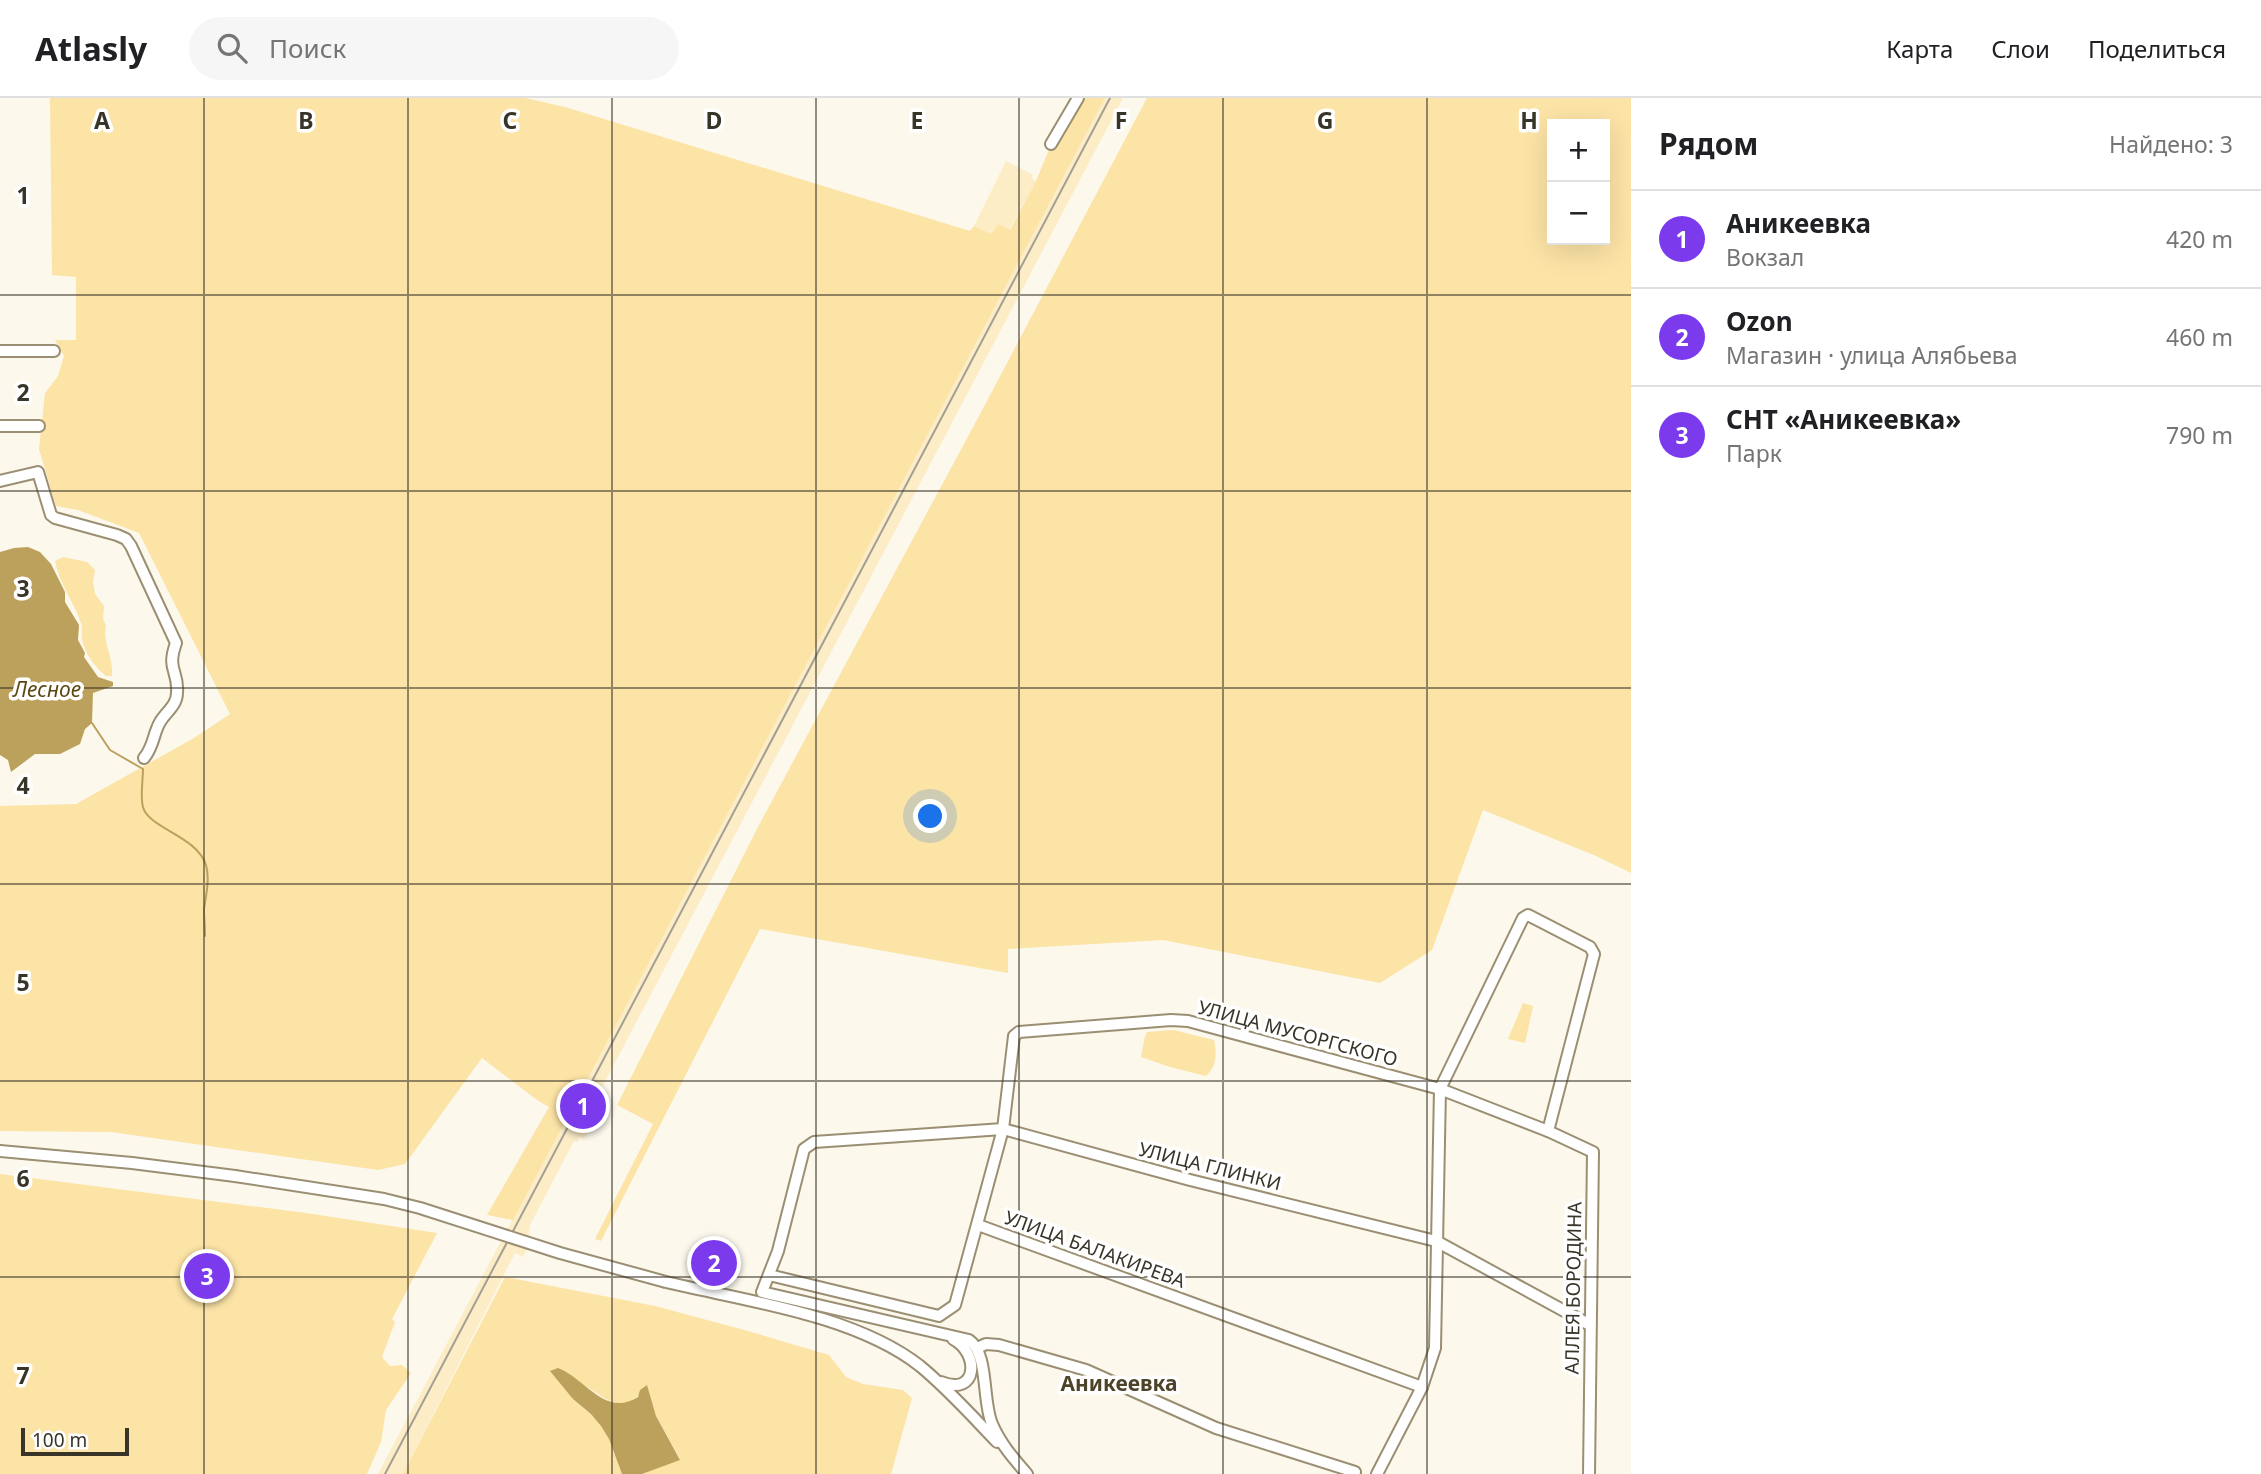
<!DOCTYPE html>
<html lang="ru">
<meta charset="utf-8">
<style>
body{margin:0;font-family:"Noto Sans",sans-serif;background:#f6f6f6;color:#202124}
.controls{position:absolute;right:21px;top:21px;display:grid;overflow:hidden;border-radius:0px;box-shadow:0 7px 28px #0002}
.controls button{width:63px;height:63px;display:grid;place-items:center;padding:0;border:0;border-bottom:2px solid #e0e0e0;background:#fff;color:#202124;font:35px sans-serif}
.scale{position:absolute;left:21px;bottom:18px;width:108px;box-sizing:border-box;padding-left:7px;border:4px solid #393428;border-top:0;font-size:19px;line-height:24px;white-space:nowrap;color:#393428;-webkit-text-stroke:5px #fff;paint-order:stroke}
.you{position:absolute;left:931px;top:719px;width:24px;height:24px;margin:-18px;border:5px solid #fff;border-radius:50%;background:#1a73e8;box-shadow:0 0 0 10px #1a73e833}
.badge{display:grid;place-items:center;width:46px;height:46px;border-radius:50%;background:#7c3aed;color:#fff;font-size:23px;font-weight:700}
.pin{position:absolute;translate:-50% -50%;border:4px solid #fff;box-shadow:0 2px 7px #0006}
.list{margin:0;padding:0;list-style:none}
h2{display:flex;justify-content:space-between;align-items:center;height:91px;margin:0;padding:0 28px;font-size:30px}
h2 small{font-size:23px;font-weight:400;color:#757577}
.list li{display:grid;grid-template-columns:46px 1fr auto;gap:21px;align-items:center;box-sizing:border-box;height:98px;padding:0 28px;border-top:2px solid #e0e0e0}
.list b{display:block;font-size:26px;white-space:nowrap}
.list p{margin:0;font-size:23px;white-space:nowrap;color:#757577}
.list em{font-size:23px;font-style:normal;color:#757577}
.icon{flex:none;width:38px;height:38px;fill:none;stroke:currentColor;stroke-width:2;stroke-linecap:round;stroke-linejoin:round}
.map{position:relative;flex:none;width:1631px;height:1376px;overflow:hidden}
header{display:flex;align-items:center;gap:42px;box-sizing:border-box;height:98px;padding:0 35px;background:#fff;border-bottom:2px solid #e0e0e0}
header strong{font-size:33px}
nav{display:flex;gap:38px;margin-inline-start:auto;font-size:24px}
.search{width:490px;height:63px;background:#f6f6f6;display:flex;align-items:center;gap:18px;box-sizing:border-box;padding:0 24px;border-radius:38px;color:#757577;font-size:26px}
main{display:flex}
aside{flex:1;background:#fff}
.map>svg:first-child{display:block}
.built{fill:#fcedc7}
.green{fill:#fce3a6;fill-rule:evenodd}
.water{fill:#bca15c}
.lines{fill:none;stroke-linecap:round;stroke-linejoin:round}
.stream{stroke:#bca15c;stroke-width:2}
.minor-casing{stroke:#9b8f73;stroke-width:14}
.minor{stroke:#fff;stroke-width:10}
.rail{stroke:#a49f93;stroke-width:2}
.minor-bridge-casing{stroke:#9b8f73;stroke-width:14;stroke-linecap:butt}
.minor-bridge{stroke:#fff;stroke-width:10}
.grid{fill:none;stroke:#393428;stroke-width:2;stroke-opacity:0.55}
.labels{text-anchor:middle;dominant-baseline:central;stroke-width:7;stroke-linejoin:round;paint-order:stroke}
.street-label{font-size:19px;fill:#393428;stroke:#fff}
.water-label{font-size:21px;font-style:italic;fill:#5a4711;stroke:#fff}
.neighbourhood-label{font-size:21px;font-weight:bold;fill:#4d4329;stroke:#fff}
.grid-label{font-size:23px;text-anchor:middle;font-weight:bold;fill:#393428;stroke:#fff;stroke-width:7;stroke-linejoin:round;paint-order:stroke}
</style>
<header>
<strong>Atlasly</strong>
<div class="search"><svg class="icon" aria-label="search" viewBox="0 0 24 24"><circle cx="10" cy="10" r="6"/><path d="M15 15l6 6"/></svg>Поиск</div>
<nav><a>Карта</a><a>Слои</a><a>Поделиться</a></nav>
</header>
<main>
<div class="map">
<svg width="1631" height="1376" viewBox="0 0 1631 1376">
<rect width="100%" height="100%" fill="#fdf8ec"/>
<!-- built -->
<g class="built">
<path d="M1105,0H1123L589,1014L592,1015L588,1023L592,1026L584,1041L580,1039L577,1044L574,1043L530,1127L527,1151L523,1159L515,1155L403,1376H378Z"/>
<path d="M1006,63L1033,77L1031,80L1036,83L1009,132L992,136L974,128Z"/>
</g>
<!-- green -->
<g class="green">
<path d="M50,0H525L565,9L970,133L974,128L992,136L998,126L1010,132L1036,83L1048,54L1083,0H1105L513,1122L487,1117L549,1009L537,1002L482,960L405,1066L378,1072L111,1034L0,1033V708L76,706L194,640L230,616L139,435L78,412L56,408L39,351L45,295L58,278L64,258L55,242H76V179L52,177Z"/>
<path d="M1147,0H1631V775L1596,758L1483,712L1432,852L1380,885L1163,842L1008,851V875L760,831L601,1143L595,1141L653,1026L617,1007L759,727L979,318ZM1605,26V142H1552V26Z"/>
<path d="M63,459L87,464L95,472L93,484L95,496L104,508L103,521L106,528C102,543 114,561 112,578H106C95,569 85,556 82,541C81,536 83,530 81,525C74,504 59,485 55,463Z"/>
<path d="M1523,905L1533,908L1525,945L1508,941Z"/>
<path d="M1173,932L1214,942C1217,955 1217,968 1206,978L1170,969L1141,959L1145,938L1147,934Z"/>
<path d="M0,1076L306,1115L437,1135L392,1221L395,1224L382,1259L390,1268L402,1267L411,1275L386,1312L381,1344L367,1376H0Z"/>
<path d="M505,1179L655,1208L748,1233L829,1257L846,1279L863,1286L903,1292L912,1300L891,1376H642L680,1361L656,1318L647,1288C631,1308 619,1311 598,1296C586,1288 576,1283 565,1273L573,1301L591,1316L601,1328L609,1341L622,1376H403Z"/>
</g>
<!-- water -->
<g class="water">
<path d="M28,449L40,454L51,466L65,494V504L79,527L78,542L85,555L84,559L98,579L113,584V588L93,595L92,625L85,631L80,646L60,656H35L11,674L8,662L0,657V454L14,450Z"/>
<path d="M558,1270C585,1280 605,1320 638,1299L640,1292L647,1287L656,1318L680,1362L642,1376H622L609,1341L601,1328L591,1316L573,1301L550,1273Z"/>
</g>
<g class="lines">
<!-- stream -->
<path class="stream" d="M92,625L110,652L143,671C143,683 140,698 143,709C148,730 197,738 206,767C210,781 206,797 204,811C204,820 205,829 205,838"/>
<defs>
<g id="minor">
<path d="M1051,46L1078,0"/>
<path d="M0,253H54"/>
<path d="M0,328H39"/>
<path d="M0,383L38,374L51,417L55,420L117,437L126,441L131,448L176,545C166,573 179,572 177,595C177,607 166,614 160,624C153,636 154,648 144,660"/>
<path d="M0,1053L132,1065L235,1078"/>
<path d="M978,1127L1422,1289"/>
<path d="M769,1177L939,1218L955,1207L1003,1031L1014,938L1019,934L1171,922L1188,923L1440,991L1548,1033L1593,1054L1589,1376"/>
<path d="M666,1184C746,1203 855,1217 920,1268C948,1291 972,1318 997,1344"/>
<path d="M977,1250L986,1246L999,1247L1086,1272L1216,1330L1355,1374"/>
<path d="M941,1284C978,1299 980,1255 953,1241"/>
<path d="M1027,1376C1013,1360 1000,1345 992,1326C982,1303 989,1256 969,1242L762,1194L778,1153L804,1051L814,1044L1003,1031L1190,1082L1436,1143L1590,1227"/>
<path d="M1377,1376L1422,1289L1435,1250L1440,991L1523,820L1528,817L1590,849L1594,856L1548,1033"/>
</g>
</defs>
<!-- minor casing -->
<use href="#minor" class="minor-casing"/>
<!-- minor -->
<use href="#minor" class="minor"/>
<!-- rail -->
<path class="rail" d="M385,1376L1110,0"/>
<defs>
<path id="minor-bridge" d="M235,1078L384,1101L420,1110L560,1155L666,1184"/>
</defs>
<!-- minor-bridge casing -->
<use href="#minor-bridge" class="minor-bridge-casing"/>
<!-- minor-bridge -->
<use href="#minor-bridge" class="minor-bridge"/>
</g>
<!-- grid -->
<path class="grid" d="M204,0V1376M408,0V1376M612,0V1376M816,0V1376M1019,0V1376M1223,0V1376M1427,0V1376M0,197H1631M0,393H1631M0,590H1631M0,786H1631M0,983H1631M0,1179H1631"/>
<g class="labels">
<!-- street labels -->
<g class="street-label">
<text transform="translate(1298 935) rotate(15)">УЛИЦА МУСОРГСКОГО</text>
<text transform="translate(1210 1068) rotate(14)">УЛИЦА ГЛИНКИ</text>
<text transform="translate(1095 1151) rotate(20)">УЛИЦА БАЛАКИРЕВА</text>
<text transform="translate(1573 1190) rotate(-89)">АЛЛЕЯ БОРОДИНА</text>
</g>
<!-- water labels -->
<g class="water-label">
<text x="47" y="591">Лесное</text>
</g>
<!-- neighbourhood labels -->
<g class="neighbourhood-label">
<text x="1119" y="1285">Аникеевка</text>
</g>
</g>
<g class="grid-label">
<text x="102" y="31">A</text>
<text x="306" y="31">B</text>
<text x="510" y="31">C</text>
<text x="714" y="31">D</text>
<text x="917" y="31">E</text>
<text x="1121" y="31">F</text>
<text x="1325" y="31">G</text>
<text x="1529" y="31">H</text>
<text x="23" y="106">1</text>
<text x="23" y="303">2</text>
<text x="23" y="499">3</text>
<text x="23" y="696">4</text>
<text x="23" y="893">5</text>
<text x="23" y="1089">6</text>
<text x="23" y="1286">7</text>
</g>
</svg>
<div class="controls">
<button>+</button>
<button>−</button>
</div>
<div class="scale">100 m</div>
<div class="you"></div>
<div class="pin badge" style="left:583px;top:1008px">1</div>
<div class="pin badge" style="left:714px;top:1165px">2</div>
<div class="pin badge" style="left:207px;top:1178px">3</div>
</div>
<aside>
<h2>Рядом<small>Найдено: 3</small></h2>
<ul class="list">
<li><span class="badge">1</span><div><b>Аникеевка</b><p>Вокзал</p></div><em>420 m</em></li>
<li><span class="badge">2</span><div><b>Ozon</b><p>Магазин · улица Алябьева</p></div><em>460 m</em></li>
<li><span class="badge">3</span><div><b>СНТ «Аникеевка»</b><p>Парк</p></div><em>790 m</em></li>
</ul>
</aside>
</main>
